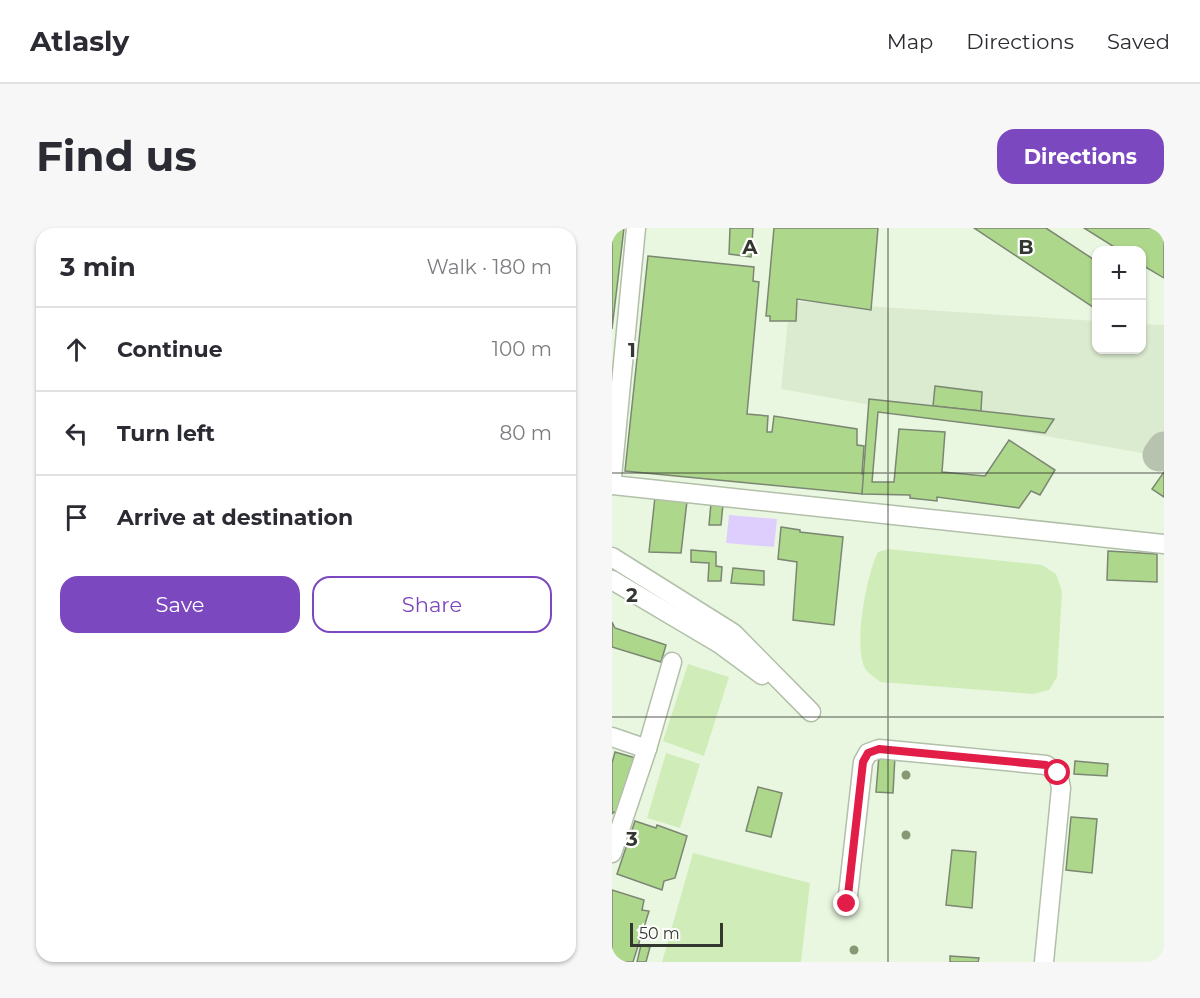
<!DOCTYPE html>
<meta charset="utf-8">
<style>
body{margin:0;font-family:Montserrat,sans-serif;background:#f7f7f7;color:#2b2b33}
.controls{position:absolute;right:18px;top:18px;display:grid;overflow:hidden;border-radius:12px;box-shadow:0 2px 4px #0004}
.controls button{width:54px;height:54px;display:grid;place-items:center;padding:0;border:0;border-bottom:2px solid #e1e1e2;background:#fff;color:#2b2b33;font:30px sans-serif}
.scale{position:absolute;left:18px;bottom:15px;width:93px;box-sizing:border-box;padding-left:6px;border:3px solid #32372f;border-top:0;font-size:16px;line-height:21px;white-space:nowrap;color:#32372f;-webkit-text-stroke:4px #fff;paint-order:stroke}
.stop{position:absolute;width:18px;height:18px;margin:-14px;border:4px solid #e11d48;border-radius:50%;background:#fff}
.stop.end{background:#e11d48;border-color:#fff;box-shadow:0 2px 6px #0008}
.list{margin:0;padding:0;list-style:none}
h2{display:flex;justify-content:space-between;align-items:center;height:78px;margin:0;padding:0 24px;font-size:26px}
h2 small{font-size:20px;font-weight:400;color:#7c7c81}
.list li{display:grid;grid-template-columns:39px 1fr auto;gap:18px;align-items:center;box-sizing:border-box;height:84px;padding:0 24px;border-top:2px solid #e1e1e2}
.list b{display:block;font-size:22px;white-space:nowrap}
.list em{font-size:20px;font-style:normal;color:#7c7c81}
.actions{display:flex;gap:12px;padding:18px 24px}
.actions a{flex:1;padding:14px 0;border:2px solid #7c48bf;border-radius:18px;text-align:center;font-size:21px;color:#7c48bf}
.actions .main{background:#7c48bf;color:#fff}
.icon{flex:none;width:33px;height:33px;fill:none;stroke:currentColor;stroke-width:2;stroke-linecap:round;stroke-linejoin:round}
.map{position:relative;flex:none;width:552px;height:734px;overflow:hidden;border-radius:18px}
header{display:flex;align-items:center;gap:36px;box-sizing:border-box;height:84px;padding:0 30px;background:#fff;border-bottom:2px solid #e1e1e2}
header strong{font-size:28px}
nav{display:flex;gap:33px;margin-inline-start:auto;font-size:21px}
.intro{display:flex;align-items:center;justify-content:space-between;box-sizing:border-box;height:144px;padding:0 36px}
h1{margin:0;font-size:42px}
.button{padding:15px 27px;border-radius:18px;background:#7c48bf;color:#fff;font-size:21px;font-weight:700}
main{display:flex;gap:36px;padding:0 36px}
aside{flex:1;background:#fff;border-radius:18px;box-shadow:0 2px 4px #0004}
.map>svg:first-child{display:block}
.built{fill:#dbebcf}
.green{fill:#d0edb9}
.water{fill:#decefd}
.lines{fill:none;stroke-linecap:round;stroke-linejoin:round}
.taxiway{stroke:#b7c2af;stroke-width:33}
.building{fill:#add78b;stroke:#7c8773;stroke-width:1.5}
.minor-casing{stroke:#b2bfa9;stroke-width:21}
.minor{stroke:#fff;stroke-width:18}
.tree{fill:#859a73}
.route{stroke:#e11d48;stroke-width:8}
.grid{fill:none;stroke:#32372f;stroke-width:1.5;stroke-opacity:0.55}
.grid-label{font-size:20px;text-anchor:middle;font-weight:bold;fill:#32372f;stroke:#fff;stroke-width:4.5;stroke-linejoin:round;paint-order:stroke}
</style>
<header>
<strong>Atlasly</strong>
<nav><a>Map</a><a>Directions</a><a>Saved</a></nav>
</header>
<div class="intro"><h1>Find us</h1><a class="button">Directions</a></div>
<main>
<aside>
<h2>3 min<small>Walk · 180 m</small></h2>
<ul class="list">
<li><svg class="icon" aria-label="ahead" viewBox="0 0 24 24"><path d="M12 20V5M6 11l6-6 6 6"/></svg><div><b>Continue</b></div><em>100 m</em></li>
<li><svg class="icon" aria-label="left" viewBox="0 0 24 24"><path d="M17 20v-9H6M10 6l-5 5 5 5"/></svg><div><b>Turn left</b></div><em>80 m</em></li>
<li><svg class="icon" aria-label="arrive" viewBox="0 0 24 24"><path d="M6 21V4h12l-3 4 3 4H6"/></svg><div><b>Arrive at destination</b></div></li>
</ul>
<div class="actions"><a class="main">Save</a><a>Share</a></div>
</aside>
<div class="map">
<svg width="552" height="734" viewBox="0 0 552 734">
<rect width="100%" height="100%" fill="#eaf7e0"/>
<!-- built -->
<path class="built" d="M178,73L484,93V122H530V96L552,97V229L169,161Z"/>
<!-- green -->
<g class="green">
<path d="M277,321L430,337L444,346L450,363L445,449L437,462L421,466L268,454C264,450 257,446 254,442C240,421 255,345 266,324Z"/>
<path d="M76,436L117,449L92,528L51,513Z"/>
<path d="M54,525L88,536L68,600L35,590Z"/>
<path d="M81,625L198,655L189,734H50Z"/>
</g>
<!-- water -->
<path class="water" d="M117,287L165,291L162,319L114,315Z"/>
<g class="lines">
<!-- taxiway -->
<path class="taxiway" d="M547,227L552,220"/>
</g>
<!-- building -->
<g class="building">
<path d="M0,0H12L0,101Z"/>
<path d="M118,0H141L139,29L117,26Z"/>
<path d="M162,0H266L259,82L185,71L184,93H158V88H154Z"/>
<path d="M362,0H434L484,33V81Z"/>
<path d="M472,0H552V50L530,37V22H507Z"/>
<path d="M36,28L142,39L141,53L147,54L135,186L156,188L155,204H160L162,188L245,201V217L252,218L250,246L253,247L250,266L13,243Z"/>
<path d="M323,158L370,164L369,183L321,178Z"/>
<path d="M257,171L442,191L433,205L266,184L260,254H282L287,201L333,204L330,244L373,248L397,212L443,242L428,267L419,263L407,280L325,269V273L298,270V267L250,266Z"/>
<path d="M552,244V269L540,261Z"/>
<path d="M43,269L75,273L69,325L37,324Z"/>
<path d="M99,275L111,276L109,297H97Z"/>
<path d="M169,299L188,302V304L231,309L222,397L181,392L185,334L166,331Z"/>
<path d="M79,322L104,324V338L110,339L109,353H96L97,335L79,334Z"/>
<path d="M496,323L545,326V354L495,352Z"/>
<path d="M121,340L152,343V357L119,355Z"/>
<path d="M0,394L3,400L54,417L49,434L0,419Z"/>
<path d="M3,524L27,531L9,587L2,584L0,586V535Z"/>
<path d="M267,527L283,528L281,565L264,564Z"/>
<path d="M463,533L496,536L495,548L462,546Z"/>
<path d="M146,559L170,565L159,609L134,603Z"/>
<path d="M459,589L485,591L480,645L454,642Z"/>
<path d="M23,593L44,600L45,597L75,608L63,650L52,653L50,662L5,646Z"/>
<path d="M340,622L364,624L360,680L334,677Z"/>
<path d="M0,662L32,672L30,682L37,683L21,734H0Z"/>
<path d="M29,717L38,719L34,734H25Z"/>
<path d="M338,728L367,730L366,734H338Z"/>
</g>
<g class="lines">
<defs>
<g id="minor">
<path d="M0,249L24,0"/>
<path d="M0,257L552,316"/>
<path d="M0,329L121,405L199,484"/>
<path d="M0,352L108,416L150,447"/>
<path d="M0,509L35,521"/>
<path d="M0,625L35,521L60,434"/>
<path d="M235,676L251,534L256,525L267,521L434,537L446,545L449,560L432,734"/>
</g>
</defs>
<!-- minor casing -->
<use href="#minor" class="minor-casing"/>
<!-- minor -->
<use href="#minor" class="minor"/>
</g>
<!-- trees -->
<g class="tree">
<circle cx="294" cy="547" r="4.5"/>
<circle cx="294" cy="607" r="4.5"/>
<circle cx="242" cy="722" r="4.5"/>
</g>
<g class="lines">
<!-- route -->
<path class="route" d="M235,676L251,534L256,525L267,521L434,537L446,545"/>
</g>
<!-- grid -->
<path class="grid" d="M276,0V734M0,245H552M0,489H552"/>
<g class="grid-label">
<text x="138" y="26">A</text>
<text x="414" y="26">B</text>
<text x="20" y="129">1</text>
<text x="20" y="374">2</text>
<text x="20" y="618">3</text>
</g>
</svg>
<div class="controls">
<button>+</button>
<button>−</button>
</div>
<div class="scale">50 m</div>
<div class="stop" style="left:446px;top:545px"></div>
<div class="stop end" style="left:235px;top:676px"></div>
</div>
</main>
